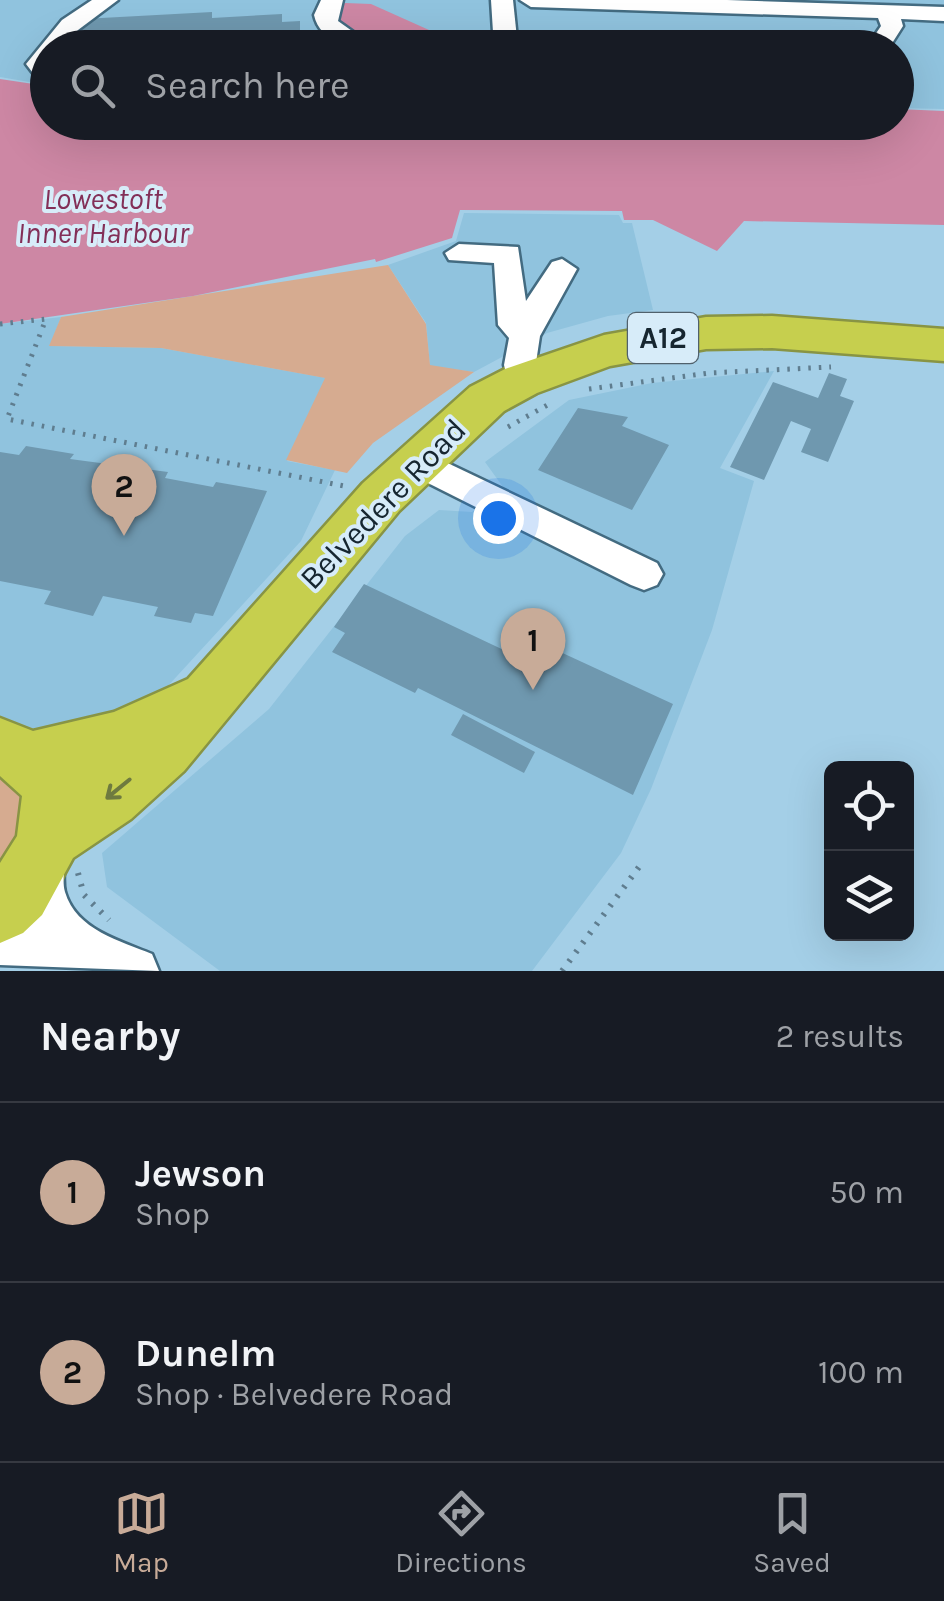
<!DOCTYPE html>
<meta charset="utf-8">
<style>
body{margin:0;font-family:Karla,sans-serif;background:#20242c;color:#f1f3f6}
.controls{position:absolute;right:30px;bottom:30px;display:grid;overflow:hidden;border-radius:15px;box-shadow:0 10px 40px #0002}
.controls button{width:90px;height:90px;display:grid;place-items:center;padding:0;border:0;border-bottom:2px solid #363941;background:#171b24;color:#f1f3f6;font:50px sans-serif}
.you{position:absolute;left:498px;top:518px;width:35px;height:35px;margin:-25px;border:8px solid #fff;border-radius:50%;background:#1a73e8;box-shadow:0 0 0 15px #1a73e833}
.badge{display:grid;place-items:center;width:65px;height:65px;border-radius:50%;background:#c8ab98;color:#111;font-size:32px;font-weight:700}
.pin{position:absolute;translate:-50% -82px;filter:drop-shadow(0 2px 5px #0008)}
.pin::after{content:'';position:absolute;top:52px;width:35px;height:30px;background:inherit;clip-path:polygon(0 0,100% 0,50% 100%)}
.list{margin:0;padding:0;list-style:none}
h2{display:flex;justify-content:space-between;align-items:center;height:130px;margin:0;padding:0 40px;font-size:42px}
h2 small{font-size:32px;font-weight:400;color:#9ea1a6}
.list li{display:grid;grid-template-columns:65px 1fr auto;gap:30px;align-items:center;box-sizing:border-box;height:180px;padding:0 40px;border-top:2px solid #363941}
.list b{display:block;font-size:38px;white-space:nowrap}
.list p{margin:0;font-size:32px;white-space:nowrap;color:#9ea1a6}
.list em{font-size:32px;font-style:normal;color:#9ea1a6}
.icon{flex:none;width:55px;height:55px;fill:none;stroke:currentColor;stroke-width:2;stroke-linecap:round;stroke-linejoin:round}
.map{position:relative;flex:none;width:944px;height:971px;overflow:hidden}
.search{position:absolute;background:#171b24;box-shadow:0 10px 40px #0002;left:30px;right:30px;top:30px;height:110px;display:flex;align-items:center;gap:25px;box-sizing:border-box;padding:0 35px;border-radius:55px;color:#9ea1a6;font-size:38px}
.sheet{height:490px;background:#171b24}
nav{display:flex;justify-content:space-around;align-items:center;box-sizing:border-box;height:140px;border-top:2px solid #363941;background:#171b24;font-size:28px;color:#9ea1a6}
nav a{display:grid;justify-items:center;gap:5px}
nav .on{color:#c8ab98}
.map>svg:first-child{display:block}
.built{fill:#90c3de}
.green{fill:#d6ab90}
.water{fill:#cd87a4}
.building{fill:#6f98af}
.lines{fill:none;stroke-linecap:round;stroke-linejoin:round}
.minor-casing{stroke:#436b81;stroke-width:5}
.highway-casing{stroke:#889444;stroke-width:5}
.path-far1{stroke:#5f7d8f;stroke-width:5;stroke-dasharray:2.5 8;stroke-linecap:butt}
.path{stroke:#5f7d8f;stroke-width:6;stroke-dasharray:2.5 9;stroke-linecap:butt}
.minor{fill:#fff;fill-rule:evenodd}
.highway{fill:#c6cf4e;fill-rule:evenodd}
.oneway{stroke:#6e7a3f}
.labels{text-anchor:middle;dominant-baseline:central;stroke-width:8;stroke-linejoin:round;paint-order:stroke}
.far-water-label{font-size:30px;font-style:italic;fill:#832f58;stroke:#d7ecf9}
.shield{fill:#d7ecf9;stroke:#50616c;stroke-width:2.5}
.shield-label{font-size:30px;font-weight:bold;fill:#162630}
.street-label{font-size:32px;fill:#162630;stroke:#d7ecf9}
</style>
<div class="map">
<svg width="944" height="971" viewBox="0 0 944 971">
<rect width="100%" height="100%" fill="#a4cfe7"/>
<!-- built -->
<g class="built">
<path d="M0,0H944V109L897,108L896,48H48L47,85L0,77Z"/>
<path d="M464,213L619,215L623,223H632L653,310L608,316L547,333L474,372L430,366L426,323L388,265L456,241Z"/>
<path d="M61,317L50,346L161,348L326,378L287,461L335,470L301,541L166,688L74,737L0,740V324Z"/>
<path d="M774,371L720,468L754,481L712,630L651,789L621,853L532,971H220L107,887L102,853L269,709L405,536L439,510L472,512L503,487L485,462L569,400L652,383Z"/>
</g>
<!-- green -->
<g class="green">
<path d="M388,265L426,324L430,365L474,372L373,443L347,473L286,460L325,378L161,348L49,346L61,317Z"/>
<path d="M0,769L30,801L0,882Z"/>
</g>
<!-- water -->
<g class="water">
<path d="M345,3L371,4L467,47H385L336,23L334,16Z"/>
<path d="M0,79L47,86L48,122H896L897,109L944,111V225L744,221L717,251L653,220H624L622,211L460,210L452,238L376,262L375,259L193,296L0,324Z"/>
</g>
<!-- building -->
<g class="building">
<path d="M212,12V18L282,14V22L300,21V48H76L83,19Z"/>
<path d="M829,373L847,379L840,396L854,401L828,462L801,452L811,429L791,421L764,480L730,467L773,382L818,398Z"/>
<path d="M578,408L628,417L622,426L669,445L632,510L538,470Z"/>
<path d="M26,446L74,454L70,459L168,472L165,478L213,487L216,482L267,491L213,616L195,613L191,623L154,616L158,607L103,596L93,616L44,604L51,591L0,581V452L19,455Z"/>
<path d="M364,584L546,670L556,650L673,704L633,795L418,688L415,693L332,652L345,633L334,627Z"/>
<path d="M463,714L535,752L524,773L451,735Z"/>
</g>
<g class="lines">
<defs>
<g id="minor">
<path d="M92,0H118L78,30L63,48H48V83L39,81L26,64L62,20Z"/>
<path d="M321,0H343L338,21L376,48C353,48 320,43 314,15Z"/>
<path d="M491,0H513L518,48H494Z"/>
<path d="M520,0H727L944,7V21L901,19L903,26L889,48H866L881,26L878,18L531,7Z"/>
<path d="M459,244L518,247L526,301L552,262L562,259L577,269L540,336L532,389H510L504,365L509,338L498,325L494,263L449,260L445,253Z"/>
<path d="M416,448L657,563L663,574L657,585L644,590L631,585L404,471L399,461L404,451Z"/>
<path d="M45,839L61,846C68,863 61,876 65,892C76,930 121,941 152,954L159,971L0,965V917L29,919C15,895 19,871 29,846Z"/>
</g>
<path id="highway" d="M772,316L944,329V361L772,348L706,349L610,366L537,393L504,411L399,511L184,771L131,819L73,858L42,915L23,933L0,943V863L17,836L22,796L0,776V718L33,731L114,712L188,679L363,483L470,387L505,369L604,335L706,317Z"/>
</defs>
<!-- minor casing -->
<use href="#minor" class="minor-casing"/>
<!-- highway casing -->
<use href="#highway" class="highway-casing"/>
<!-- path-far1 -->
<g class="path-far1">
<path d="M0,324L46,319L7,419L344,486"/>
<path d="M589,389L709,373L831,367"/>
<path d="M508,427L551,403"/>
</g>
<!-- path -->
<g class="path">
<path d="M78,873L84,895L109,920"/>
<path d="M562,971L639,867"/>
</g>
<!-- minor -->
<use href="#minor" class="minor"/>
<!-- highway -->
<use href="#highway" class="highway"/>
</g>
<!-- one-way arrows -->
<defs><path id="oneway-shaft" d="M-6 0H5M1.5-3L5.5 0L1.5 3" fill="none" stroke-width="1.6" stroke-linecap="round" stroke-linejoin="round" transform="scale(2.5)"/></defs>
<use class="oneway" href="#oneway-shaft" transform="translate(118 789) rotate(141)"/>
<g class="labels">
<!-- far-water labels -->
<g class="far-water-label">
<text x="103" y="199">Lowestoft<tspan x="103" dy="34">Inner Harbour</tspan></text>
</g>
<!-- shield labels -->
<rect class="shield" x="628" y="313" width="70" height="50" rx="8"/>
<g class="shield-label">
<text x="663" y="338">A12</text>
</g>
<!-- street labels -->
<g class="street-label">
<text transform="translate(383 504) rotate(-46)">Belvedere Road</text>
</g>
</g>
</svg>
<div class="controls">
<button><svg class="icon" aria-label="locate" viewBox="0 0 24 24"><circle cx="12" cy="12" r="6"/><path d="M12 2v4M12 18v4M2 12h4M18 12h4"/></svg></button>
<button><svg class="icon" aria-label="layers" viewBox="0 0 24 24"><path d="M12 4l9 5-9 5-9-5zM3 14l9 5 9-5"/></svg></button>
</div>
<div class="you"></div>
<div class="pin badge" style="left:533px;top:690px">1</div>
<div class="pin badge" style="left:124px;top:536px">2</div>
<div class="search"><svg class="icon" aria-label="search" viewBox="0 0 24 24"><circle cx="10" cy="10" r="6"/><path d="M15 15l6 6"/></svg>Search here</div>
</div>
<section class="sheet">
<h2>Nearby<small>2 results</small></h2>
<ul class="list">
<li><span class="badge">1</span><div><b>Jewson</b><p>Shop</p></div><em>50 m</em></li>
<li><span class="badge">2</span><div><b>Dunelm</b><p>Shop · Belvedere Road</p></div><em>100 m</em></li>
</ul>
</section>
<nav>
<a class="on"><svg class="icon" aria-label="map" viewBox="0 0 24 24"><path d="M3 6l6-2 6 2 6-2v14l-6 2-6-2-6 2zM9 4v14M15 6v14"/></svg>Map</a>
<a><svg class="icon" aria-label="directions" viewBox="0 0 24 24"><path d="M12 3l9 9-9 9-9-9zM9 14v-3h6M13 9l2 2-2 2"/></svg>Directions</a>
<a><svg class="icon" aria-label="saved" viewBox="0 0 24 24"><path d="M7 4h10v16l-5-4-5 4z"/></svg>Saved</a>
</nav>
